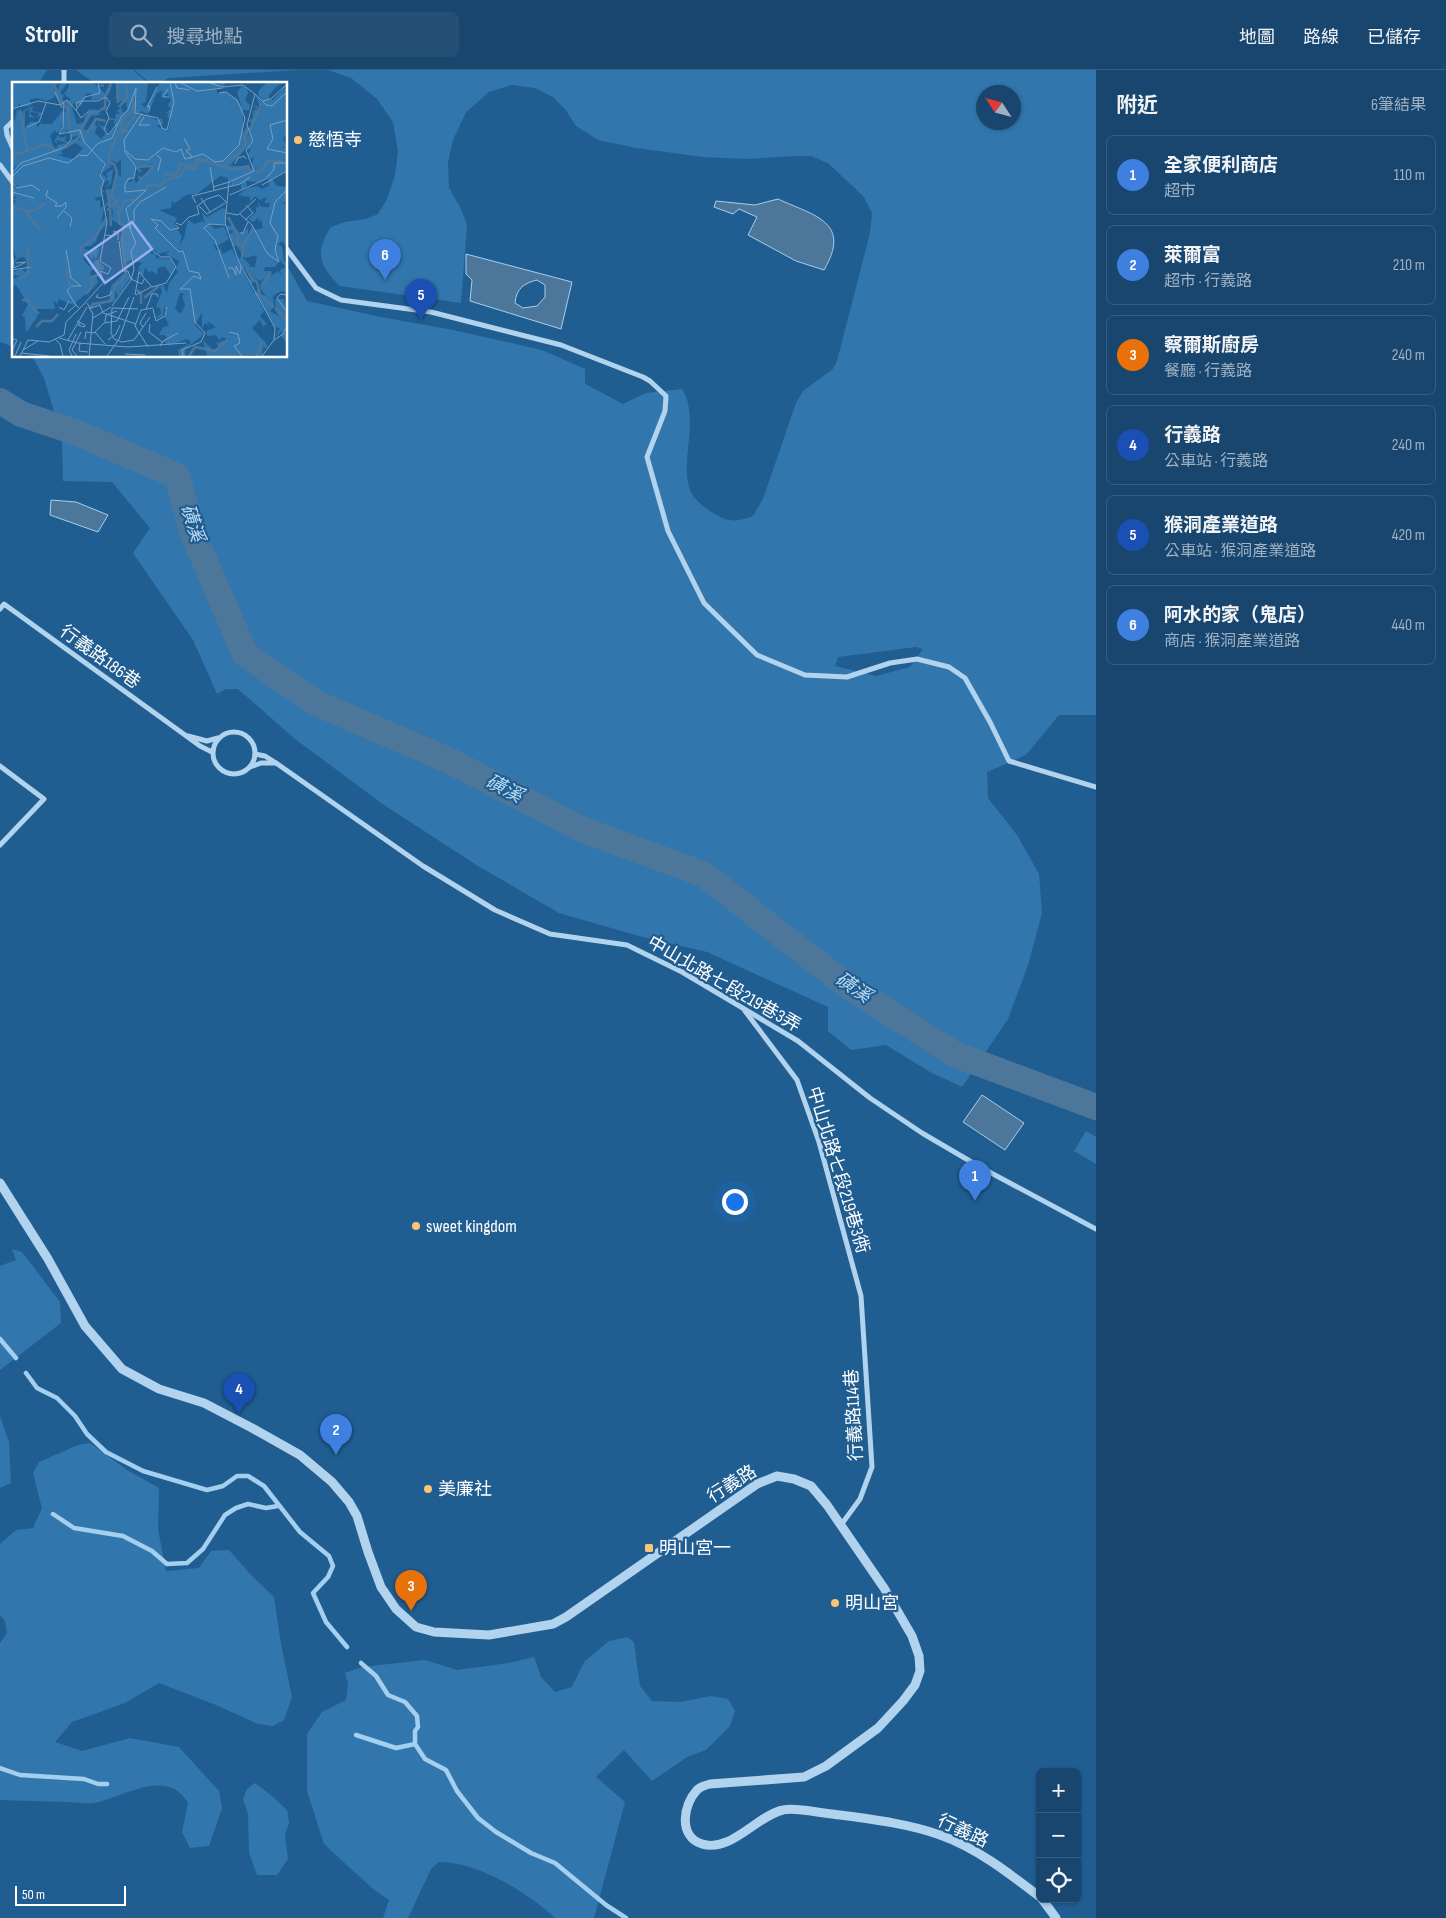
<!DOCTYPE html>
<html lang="zh-TW">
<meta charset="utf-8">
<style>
body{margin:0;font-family:"Sofia Sans Condensed","Noto Sans TC",sans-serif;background:#255076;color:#f1f3f6}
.controls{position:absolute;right:15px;bottom:15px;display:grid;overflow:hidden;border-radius:8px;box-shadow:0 1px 4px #0004}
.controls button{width:45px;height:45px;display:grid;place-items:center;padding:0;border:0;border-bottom:1px solid #365e81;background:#18466e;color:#f1f3f6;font:25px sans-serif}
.compass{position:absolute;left:976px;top:15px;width:45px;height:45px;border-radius:50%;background:#18466e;box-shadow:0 1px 4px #0004;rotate:306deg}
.scale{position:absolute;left:15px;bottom:12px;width:111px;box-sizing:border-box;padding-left:5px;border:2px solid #fff;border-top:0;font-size:14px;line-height:18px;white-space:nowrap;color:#fff;-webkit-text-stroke:4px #205e92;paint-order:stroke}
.you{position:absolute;left:734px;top:1131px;width:18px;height:18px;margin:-12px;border:4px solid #fff;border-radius:50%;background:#1a73e8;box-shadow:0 0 0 8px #1a73e833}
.badge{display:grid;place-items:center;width:32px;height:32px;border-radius:50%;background:#8abfa5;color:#fff;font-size:16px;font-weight:700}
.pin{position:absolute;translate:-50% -41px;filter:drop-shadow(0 1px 2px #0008)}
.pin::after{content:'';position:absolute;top:26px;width:18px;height:15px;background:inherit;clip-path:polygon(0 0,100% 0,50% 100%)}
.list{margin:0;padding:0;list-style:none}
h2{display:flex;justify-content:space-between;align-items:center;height:65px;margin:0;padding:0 20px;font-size:21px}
h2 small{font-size:16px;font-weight:400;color:#9fb1c2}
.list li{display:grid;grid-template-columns:32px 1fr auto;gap:15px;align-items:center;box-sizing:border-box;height:80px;margin:0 10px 10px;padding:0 10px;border:1px solid #365e81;border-radius:8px}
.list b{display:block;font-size:19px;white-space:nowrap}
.list p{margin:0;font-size:16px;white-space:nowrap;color:#9fb1c2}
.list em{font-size:16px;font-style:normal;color:#9fb1c2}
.icon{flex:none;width:28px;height:28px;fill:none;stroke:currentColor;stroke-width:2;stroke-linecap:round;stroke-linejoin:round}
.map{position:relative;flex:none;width:1096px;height:1848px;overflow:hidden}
header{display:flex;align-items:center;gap:30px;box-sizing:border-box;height:70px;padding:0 25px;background:#18466e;border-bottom:1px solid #365e81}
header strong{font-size:24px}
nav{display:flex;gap:28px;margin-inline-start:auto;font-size:18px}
.search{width:350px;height:45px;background:#255076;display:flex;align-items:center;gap:12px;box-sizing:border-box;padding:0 18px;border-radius:8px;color:#9fb1c2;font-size:19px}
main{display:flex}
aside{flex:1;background:#18466e}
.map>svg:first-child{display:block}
.green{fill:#3177ad;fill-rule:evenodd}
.water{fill:#4c779b;stroke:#a5cfef;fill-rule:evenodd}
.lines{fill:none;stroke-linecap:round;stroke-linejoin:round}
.stream{stroke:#a5cfef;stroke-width:4.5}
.river{stroke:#4c779b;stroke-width:26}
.minor{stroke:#b2d3ed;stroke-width:5}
.tertiary{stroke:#b2d3ed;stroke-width:9}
.poi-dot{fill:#fac473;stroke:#205e92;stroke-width:2}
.labels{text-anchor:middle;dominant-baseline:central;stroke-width:4.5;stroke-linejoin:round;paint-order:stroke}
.poi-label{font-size:18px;fill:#fff;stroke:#205e92;text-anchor:start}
.street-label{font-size:18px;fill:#fff;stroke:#205e92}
.water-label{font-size:19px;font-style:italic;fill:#beddf4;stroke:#205e92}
.inset-river{fill:none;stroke:#4c779b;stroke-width:2.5}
.inset-road{fill:none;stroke:#799ebe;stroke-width:1}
.view{fill:#99afed;fill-opacity:0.15;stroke:#99afed;stroke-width:2.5}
.inset-edge{fill:none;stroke:#fff;stroke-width:2.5}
</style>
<header>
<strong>Strollr</strong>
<div class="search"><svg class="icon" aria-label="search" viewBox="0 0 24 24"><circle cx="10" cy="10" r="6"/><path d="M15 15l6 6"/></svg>搜尋地點</div>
<nav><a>地圖</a><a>路線</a><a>已儲存</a></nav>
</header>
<main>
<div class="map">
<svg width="1096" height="1848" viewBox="0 0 1096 1848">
<rect width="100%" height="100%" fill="#205e92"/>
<!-- green -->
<g class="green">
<path d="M0,0H47L38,14H14V277L0,272Z"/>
<path d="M76,0H133L149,14H96Z"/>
<path d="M135,0H297L168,8C152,19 148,11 135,0Z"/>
<path d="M328,0H1096V645H1059L1026,685L987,702L988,728L1017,765L1039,804L1042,843L1028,895L1008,949L962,1017L930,1002L886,975L851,980L828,961V937L707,882L639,866L559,843L478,796L384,735L295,669L238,619H226L217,624L193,570L133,483L150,458L112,412L63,411L62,368L44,308L32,286H286V194L307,231L381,247L453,260L542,280L585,299V314L623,334L646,323L682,319C701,349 678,394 691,422C695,430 703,436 710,441C727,452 734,453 753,446L763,429L796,333L803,321L833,299L837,291L870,163L872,143L864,127L828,93L811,86H795L747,89L703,87L636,78L598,70L576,56L565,39L553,27L535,18L512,15L489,22L466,42L453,70L448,92L449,118L460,137L467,155L461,233L340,216C318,195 315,182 331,157L345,152L366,149L378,144L386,131L395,106L398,81L393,52L377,29L351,8ZM984,22H1014V52H984ZM916,577L923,579L910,597L876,606L835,596L838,587Z"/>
<path d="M1086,1061L1096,1067V1094L1074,1081Z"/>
<path d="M12,1179L22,1182L60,1232L61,1253L0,1300V1196L16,1190Z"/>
<path d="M0,1346L9,1372L11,1413L0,1418Z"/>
<path d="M90,1373L127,1400L159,1418L158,1459L166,1501L199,1498L211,1481L229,1480L250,1504L274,1527L281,1574L292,1627L284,1650L273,1656L258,1654L216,1635L159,1613L125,1633L72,1652L55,1672L82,1681L130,1668L179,1677L219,1721L222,1738L209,1776L190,1778L182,1762L188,1733C167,1696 123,1728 93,1733C85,1734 75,1732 66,1732C44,1731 22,1731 0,1730V1573L7,1563L5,1551L0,1545V1474L16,1460L33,1458L42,1438L33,1403L39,1392L78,1375Z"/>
<path d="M627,1567L634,1572L640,1616L652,1631L680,1632L711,1626L728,1629L735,1641L730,1656L706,1680L687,1687L652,1711L624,1680L596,1707L625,1732L594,1848H555C529,1823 476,1791 439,1792L431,1799L408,1848H383L389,1830L373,1819L324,1774L307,1721V1664L322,1642L346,1630L348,1614L345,1603L362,1597L425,1590L457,1600L509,1593L534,1587L541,1607L555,1622L572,1617L584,1592L609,1571Z"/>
<path d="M255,1713L272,1726L287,1740L289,1753L285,1765L288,1789L277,1805H257L249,1783L248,1744L243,1729L247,1719Z"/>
</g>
<!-- water -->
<g class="water">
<path d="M778,129C815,146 852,152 824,200L796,191L748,165L757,147L739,139L733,144L714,137L716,131L755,135Z"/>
<path d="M466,184L572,212L561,259L470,231L472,210L466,204ZM537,210L545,215V227L537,236L523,238L515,233C516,219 524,213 537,210Z"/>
<path d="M51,430L76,432L108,445L98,462L50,445Z"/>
<path d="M982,1025L1024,1053L1005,1080L963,1052Z"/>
</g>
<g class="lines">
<!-- stream -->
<g class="stream">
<path d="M0,1269L16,1288"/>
<path d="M26,1303L37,1318L57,1328L75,1346L87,1364L106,1382L143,1401L207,1420L223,1416L237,1406H248L264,1416L300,1462L329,1486L333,1496L328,1507L313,1523L326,1552L347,1577"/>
<path d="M53,1444L74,1458L123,1466L152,1481L167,1494L187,1493L203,1479L225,1445L236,1438L248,1434L266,1438L278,1436"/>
<path d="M361,1593L376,1606L388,1625L405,1632L417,1646L418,1657L415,1661V1674L425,1689L446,1700L457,1721L478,1748L496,1762L531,1783L555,1793L606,1835L626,1848"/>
<path d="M356,1665L396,1678L415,1674"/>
<path d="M0,1698L20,1705L84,1709L98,1714H107"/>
</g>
<!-- river -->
<path class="river" d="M0,331L21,344L75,362L177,406L193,464L245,584L316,633L450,691L581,759L703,804L845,914L954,984L1096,1037"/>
<!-- minor -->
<g class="minor">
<path d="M64,0V14"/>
<path d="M14,50L6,58L7,65L14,81"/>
<path d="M0,95L14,114"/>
<path d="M286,178L316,218L341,230L431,242L561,275L643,307L650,311L666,326L665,341L647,387L668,461L704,533L757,585L805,605L847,607L890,593L917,589L949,597L965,608L990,652L1009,691L1096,717"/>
<path d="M0,539L4,534L185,665L200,676L212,682"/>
<circle cx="234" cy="683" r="21"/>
<path d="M188,666L207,671L218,668"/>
<path d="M255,684L265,686L276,693L423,796L495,840L550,864L627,875L682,902L798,971L870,1028L922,1063L980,1097L1096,1159"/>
<path d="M0,696L44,729L0,775"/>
<path d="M250,697L261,693H276"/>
<path d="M745,941L797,1010L819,1072L861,1226L872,1397L860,1429L841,1455"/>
</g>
<!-- tertiary -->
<g class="tertiary">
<path d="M0,1113L48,1189L85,1256L122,1299L159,1319L204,1333L252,1358L300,1385L332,1412L349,1432L357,1446L368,1482L381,1517L396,1539L416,1557L434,1562L489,1565L553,1554L566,1547L757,1414L777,1406L794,1409L811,1416L827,1435L884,1518L912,1566L919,1586L920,1601L915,1615L903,1631L878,1658L826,1696L804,1707L710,1714C706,1715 700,1717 697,1720C683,1735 678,1766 702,1774C731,1783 756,1746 783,1740C795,1737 819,1743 832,1744C869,1749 906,1753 940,1765C977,1778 1010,1804 1040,1827"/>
<path d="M1042,1829L1056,1848"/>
</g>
</g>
<!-- markers -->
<g class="poi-dot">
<circle cx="298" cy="70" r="5"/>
<circle cx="416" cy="1156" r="5"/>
<circle cx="428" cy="1419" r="5"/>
<rect x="644" y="1473" width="10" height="10" rx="2.5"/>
<circle cx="835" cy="1533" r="5"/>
</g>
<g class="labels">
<!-- poi labels -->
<g class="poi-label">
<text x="308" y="70">慈悟寺</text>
<text x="426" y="1156">sweet kingdom</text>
<text x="438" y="1419">美廉社</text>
<text x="659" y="1478">明山宮一</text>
<text x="845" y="1533">明山宮</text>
</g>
<!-- street labels -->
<g class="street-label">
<text transform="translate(100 587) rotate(36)">行義路186巷</text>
<text transform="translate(724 914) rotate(30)">中山北路七段219巷3弄</text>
<text transform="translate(838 1100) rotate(73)">中山北路七段219巷3衖</text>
<text transform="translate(854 1345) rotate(-93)">行義路114巷</text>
<text transform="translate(732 1414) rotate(-32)">行義路</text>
<text transform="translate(963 1761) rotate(25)">行義路</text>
</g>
<!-- water labels -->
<g class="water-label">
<text transform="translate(192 453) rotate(72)">磺溪</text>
<text transform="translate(504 719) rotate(27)">磺溪</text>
<text transform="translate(853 918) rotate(34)">磺溪</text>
</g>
</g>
<!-- overview -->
<g transform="translate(12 12)">
<rect width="275" height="275" fill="#205e92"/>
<path d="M0,1H47L43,4L46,8L48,1H55L48,11L52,13L50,19L56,26L58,17L52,12L57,5L56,1H82L85,4L92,1V5H87L93,12L101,1L97,12L91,17L79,18L80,12L75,11L69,24L62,20L60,26L65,42L74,40L72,36L78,30L76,27L85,28L88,33L79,34L71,47L77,48L81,40L85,44L83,51L89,57L94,51L86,42L87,37V42L96,47L92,48L96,54L103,46L102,38H96L98,36L103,37L104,31L109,33L105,29L109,25L111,31L115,27L114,20L107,19L103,15L107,13L105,1H136L134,20L129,22L134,26L148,1H213L212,5L182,9L204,7L206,12L211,9L225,17L230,26L225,10L230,4L234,5L236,11L233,18L238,23L237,28H231V51L235,44L237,55L240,41L236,39L241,36V29L245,27L241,23L246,24L245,28L248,25L243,13L254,24L246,13L247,8L254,1H273L266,3L257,13V18H261L275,2V58L273,53L271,57L275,65L267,66H275V80L267,79L275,81V88L260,97L265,104L275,105V119L271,121L275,123V165L270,159L265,163L270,164L272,179L275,181V210L269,209L261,214L262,225L258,229L268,235L263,229L268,230L264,227L263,217H272L275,241L272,239L275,245L271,250L275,252V261L269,254L271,248L263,255L268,246L263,245L260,239L263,235L260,239L244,213L252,229L248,234L255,242L251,244L253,250L248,238L240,246L254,261L256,266L251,265L250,273L195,274L191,258L201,268L207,265L204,261L218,257L209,255L208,259L204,253L195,254L194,249L204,245L195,239L197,244L193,241L190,246V230L183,243L192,252L173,267L174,274H167L166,268L179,261L176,257L157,263L151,259L155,256L153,253H147L151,245L157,244L153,235L155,228L152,226L151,234L142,237L149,232L148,226L144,225L150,209L148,204L151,203L155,211L157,201L166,190L164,186L167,179L154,172L157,169L146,172L143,168L138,169L139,172L143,171L144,176L159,177L163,186L159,194L153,184L146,186L145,193L140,189L136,190L133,185L131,195L125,188H129L126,186L130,181L120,177L112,182L108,157L113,146L100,138L101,129L96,123L92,126L89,142L94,134V143L83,154L85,158L79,164L69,165L78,169L81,166L87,167L84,177L79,172L81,175L79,177L76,171L71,177L78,185L83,178L92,184V188H79L78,194L84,193L86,201L61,223L47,217L45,222L41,218L43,227H25V235L14,251L13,235L10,234L16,222L4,203L0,204V198L8,194L1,193V190L10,187L13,190L19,185L12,175L6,176L1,184L4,175L0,163V126L6,128L0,125L4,119L1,117L5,116L0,112V106L7,105L0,100V91L2,90L5,84L0,87V36L3,39L5,27L9,33L12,28L21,24L20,29L31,31L25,36L27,31L20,30L17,31L23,36L17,35V31L18,27L13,29V46L18,40H24L26,46L30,37L29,42H40L50,29L55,30L44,14L35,19L24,16L17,18L20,22L17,24L9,25L7,20L6,25L1,26ZM150,8L149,16L155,11L159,18L156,23L159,27L153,31H157L155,35L159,37L156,49L144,44L151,42L150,36L146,38L130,32L125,35L129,29L136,32L144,12ZM50,38L51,48L47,52L59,47V56L66,53L68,58H60L49,67L56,60L52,58L55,54L48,56L46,53L42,59L46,62L44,58L55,61L46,63L43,69L38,54L43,48L45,51L49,47ZM240,60L235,68L239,67L236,72L239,77L242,75L239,88L236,84H218ZM63,61L71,66L61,77L45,73L51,72L49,69ZM109,77V95L105,92L101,106L92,110L97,112L96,122L93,119L94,123L88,126V118L84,119L83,116L91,114L88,109L92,110L89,105L94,98L98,100L93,106L99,102L101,87L94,91L96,97L90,92L88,95V91L92,83L90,79L93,82L90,91L100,84L97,82H102L100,78L105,81ZM122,82L128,85L141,82L138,90L130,95L126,93V97H130L124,102L122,96L119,100H115L121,96L124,87L128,91L130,89ZM208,94L216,96V100L220,98L218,104L229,102V108L235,104L234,99L247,100L256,96L257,104L249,107L246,104L236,106L226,113L238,115V120L243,114L248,118L255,115L252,121H258L257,125H249L246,120L247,126L244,125V130L237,137L241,140L247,135L246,142L249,137L251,146L243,148L240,143L236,154V146L229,152L221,144H214L215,149L220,148L221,151L217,152L228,183L220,167L210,172L208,163V168H204L201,162L205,164L217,157L212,145L203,147L198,142H212L215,128L211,126L195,135L190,131L193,142L191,139L183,142L176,138L172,156L167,164L170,154L162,143L165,136L147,128L159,126L160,119L163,121L174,113L185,112ZM224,163L233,176L245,173L243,185H237L238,183L230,175L227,177L221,166ZM268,178L274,185L268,188L269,193L266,189L259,194V189H251L253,185H263ZM232,185L234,189L238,188V202L242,200L240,195L249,199L255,195L248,206L254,214L248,212V206L242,211L230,187ZM168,211L173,212L170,214L173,223L169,232L163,227ZM114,189L119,195L106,214L103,208V219L79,225L97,219L99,204Z" fill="#3177ad" fill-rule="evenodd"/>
<path class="inset-river" d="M105,1L106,21M42,3L51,22M93,15L99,1M55,18L58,52M107,25L115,16V4M8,28L15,68M88,28L93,26V16M108,45L111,36L120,30L122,17M114,45L124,33M237,49L250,21M75,51L84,37L94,39M53,66L66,56L77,31L88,29M98,69L106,51L114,49L108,45M0,74L34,62L45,69M125,85L141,84M213,85L222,88L236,84L238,89M244,89L248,90L256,79H272M152,93L165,92L168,82L181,85L185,77L196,78M125,102L142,84M95,107L98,126M134,110L136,103L149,104L152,99L168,94L174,85L183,87L190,78L213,85L216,77L227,72L234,61L232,56L236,47M0,126L12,127L28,148M95,127L98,128L99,144M15,129L23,128L34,121M108,129L113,119L123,118M216,135L226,153L225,161L231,165L230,176M231,164L241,147M69,171V166L84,155L92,140M54,185L58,204M235,187L239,196L245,200L248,213L262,225M6,197L16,192V166M249,204L259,190M125,208L129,212V222M74,212L80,205V195L86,193V178M132,216L147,204M10,218H14L27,232M263,226L275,239M77,227L81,222L99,219L103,203L110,199L114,190L110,159L112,144L107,141V125L102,124L105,119L99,115L105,90L102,82L97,81L98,69M24,245L30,239H40L46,232M177,274L183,265L203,269L216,257M245,274L250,259"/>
<path class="inset-road" d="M163,1L165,6L178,8M169,1L185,9L211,6M198,1L210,5L231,3L243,12L235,43L241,59L234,68L242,89L217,100L213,141L227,180L263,246L262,258L250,274M156,7L151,15H157M43,10L50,26M243,12L254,23L260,24L275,10M52,19L51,45L47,52L68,48L72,60L93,82L88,94L92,99L89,107L95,141L88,179L99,186L96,192L88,189L92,200L71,223M251,19L259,17L275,2M65,25L64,21L69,19H86L94,15L98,21L94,29L97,36L92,47L96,53L105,42M0,27L26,19L48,23L55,18L64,28L73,15L88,11L86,1M64,28L69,36L77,29M137,29L138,24L135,25L145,5M132,35L127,43H138M275,38L258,43L261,57L255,67L275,71M15,45L27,40L34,21M172,56L178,67L174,69L180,74L178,77M114,69L123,77L136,78L151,66L164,70L169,67L173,77L191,72L203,80L211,79L227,63L233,36L225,18L214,10L207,11M145,73L149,77L146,89M223,82L226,76L232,74L234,77M198,85L202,108M0,91L9,81L51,66L59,58V52M0,95L11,84L37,76L56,81L67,73L75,74L85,62L100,56L109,35L116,28L124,6L123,31L146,36L150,46L155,48L162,20L158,1M0,100L5,106L20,103L28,109M250,103L275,89M201,105L217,100M36,108L34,114L45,121L43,124H50L54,120V125L45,136M0,110L22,116M218,113L254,97L262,87V81H275M189,116L198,130M184,121L180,114L228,102L238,95M187,124L195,132L213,121M52,129L60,136L58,145M215,131L226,133L244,117M228,132L240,143L255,171L267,180M139,137L146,143L143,146L167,170L171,169L177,189L187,191L189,197L182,194L168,207H178L183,240L193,251L189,260L170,268L171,274M139,137L149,139L158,148L167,146L163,143M233,138L241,131L234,123M164,141L169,143L177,135L187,132L185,124L195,117L207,113L215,121M213,143L197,142L192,146L203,158L217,196M119,147L114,127L134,108L113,110V103L116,97L122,96L124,85L113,70L112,58L130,31M228,151H231L236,140M93,153L102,154V149L106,150V158M107,159L111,189H116L119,197L130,202L132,197M0,164L2,186L14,180L4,181M54,168L59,196L69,204H59M267,180L263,168L266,154L258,141L263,120L275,108M216,186H221L224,193V184L228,192L229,184M0,188L19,185M127,190L140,205M58,205L55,209L64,223M140,205L154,201L164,185L158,175H149L141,169M86,212L84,215L89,216L98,213L99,209M123,213L127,190M124,213L139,205M275,213L269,212L265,216L275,230M75,221L81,232L77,274M100,224L119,198L122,187L119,169L124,161L117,144L122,140V128L128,120L154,105M47,225L52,228L57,219M79,226L88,223L91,231M100,226L99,251L102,257L110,260L122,258L138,235M100,226L126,227M134,227L140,212H145L146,215M141,227L144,239L153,234L155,225M56,230L64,223L68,227M91,231L124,242M81,236L99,225M65,239L73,243L72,245L66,243L68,241M93,240L94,233L105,229M138,242L137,250L150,260M131,245L128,241L134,231M83,250L93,262M217,250L226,252L228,261L222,264L230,274M47,256L66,261L116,265L174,261M43,257L48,262L51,274M73,257L74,250L82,251L92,241L105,239L117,215M56,258L75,225M96,258L104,252L108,243M262,258L271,252L275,244M68,261L67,269L76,270M148,264L151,259L166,251M136,265L123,244L129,228L141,226M11,268L26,259M0,269L5,258L1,257M9,271L37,274M113,272L133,273M3,274L9,260M8,274L16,258L37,260L52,253L54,240L71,223M60,274L57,268L64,252M65,274L60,268L69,250M95,274L107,257L122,215"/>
<path class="view" d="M120,140L140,167L93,201L73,173Z"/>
<rect width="275" height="275" class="inset-edge"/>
</g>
</svg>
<div class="controls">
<button>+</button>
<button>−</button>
<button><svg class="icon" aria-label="locate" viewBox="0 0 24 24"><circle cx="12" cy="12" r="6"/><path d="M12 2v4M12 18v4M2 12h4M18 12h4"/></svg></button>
</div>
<svg class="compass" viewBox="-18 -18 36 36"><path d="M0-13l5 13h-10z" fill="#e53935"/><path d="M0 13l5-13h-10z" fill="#9fb1c2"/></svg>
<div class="scale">50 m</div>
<div class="you"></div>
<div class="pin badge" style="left:975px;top:1131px;background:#3f7fe0">1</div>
<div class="pin badge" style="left:336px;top:1385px;background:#3f7fe0">2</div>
<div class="pin badge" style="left:411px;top:1541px;background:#e8710a">3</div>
<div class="pin badge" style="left:239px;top:1344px;background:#1a4fb4">4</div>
<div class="pin badge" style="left:421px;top:250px;background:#1a4fb4">5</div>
<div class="pin badge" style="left:385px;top:210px;background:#3f7fe0">6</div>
</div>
<aside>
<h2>附近<small>6筆結果</small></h2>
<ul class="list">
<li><span class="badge" style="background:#3f7fe0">1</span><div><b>全家便利商店</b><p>超市</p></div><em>110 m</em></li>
<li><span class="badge" style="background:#3f7fe0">2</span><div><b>萊爾富</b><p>超市 · 行義路</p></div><em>210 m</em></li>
<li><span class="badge" style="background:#e8710a">3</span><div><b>察爾斯廚房</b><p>餐廳 · 行義路</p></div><em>240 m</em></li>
<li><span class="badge" style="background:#1a4fb4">4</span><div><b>行義路</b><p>公車站 · 行義路</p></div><em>240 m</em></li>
<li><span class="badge" style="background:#1a4fb4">5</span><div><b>猴洞產業道路</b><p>公車站 · 猴洞產業道路</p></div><em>420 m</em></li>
<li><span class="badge" style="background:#3f7fe0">6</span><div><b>阿水的家（鬼店）</b><p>商店 · 猴洞產業道路</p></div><em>440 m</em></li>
</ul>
</aside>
</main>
